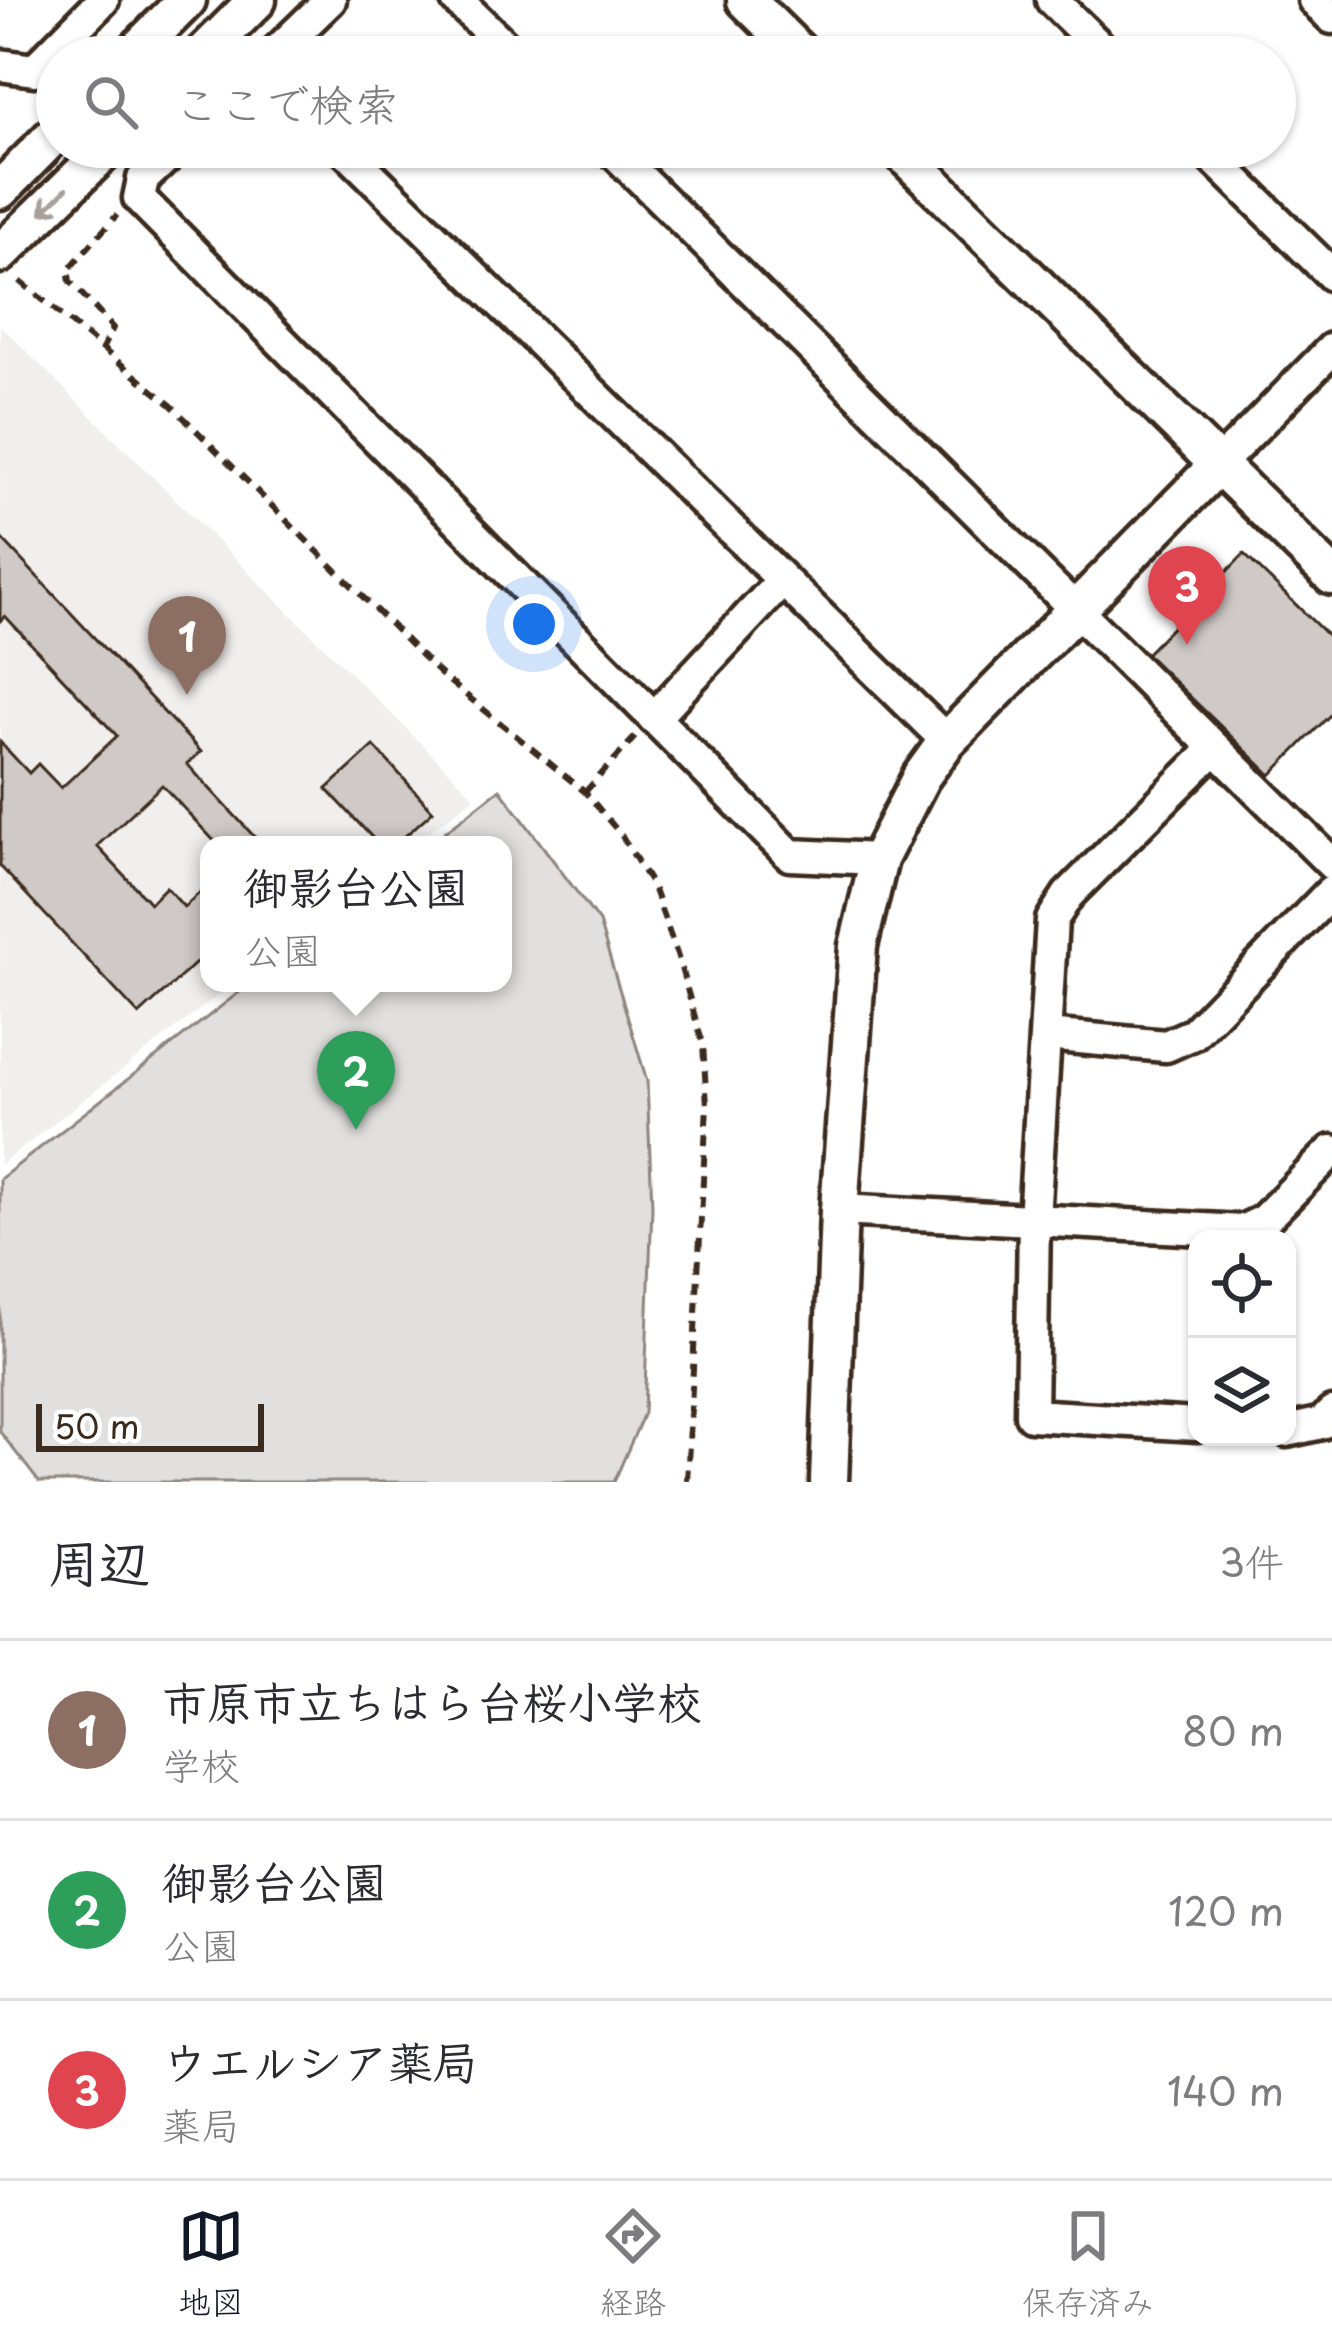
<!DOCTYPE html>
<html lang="ja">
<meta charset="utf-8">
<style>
body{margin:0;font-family:"Playpen Sans","Klee One",sans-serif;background:#f7f7f7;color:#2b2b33}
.controls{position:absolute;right:36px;bottom:36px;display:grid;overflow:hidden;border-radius:24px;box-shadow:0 3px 9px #0004}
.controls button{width:108px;height:108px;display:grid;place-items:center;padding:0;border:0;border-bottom:3px solid #e1e1e2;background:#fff;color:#2b2b33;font:60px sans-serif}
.scale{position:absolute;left:36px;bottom:30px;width:228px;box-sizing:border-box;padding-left:12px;border:6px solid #3b2a1e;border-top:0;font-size:33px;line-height:42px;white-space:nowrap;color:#3b2a1e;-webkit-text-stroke:9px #fff;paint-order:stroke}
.you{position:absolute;left:534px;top:624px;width:42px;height:42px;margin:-30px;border:9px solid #fff;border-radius:50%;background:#1a73e8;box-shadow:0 0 0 18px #1a73e833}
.badge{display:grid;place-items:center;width:78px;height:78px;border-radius:50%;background:#111827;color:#fff;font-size:39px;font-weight:700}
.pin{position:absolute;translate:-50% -99px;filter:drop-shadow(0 3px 6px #0008)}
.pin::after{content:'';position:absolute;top:63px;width:42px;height:36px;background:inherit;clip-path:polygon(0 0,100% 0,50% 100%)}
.popup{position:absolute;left:200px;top:836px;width:312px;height:156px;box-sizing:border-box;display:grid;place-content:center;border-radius:24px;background:#fff;filter:drop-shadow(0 3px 9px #0005);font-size:39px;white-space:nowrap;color:#7c7c81}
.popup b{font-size:45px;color:#2b2b33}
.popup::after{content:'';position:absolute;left:50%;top:100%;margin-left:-24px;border:24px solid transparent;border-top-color:#fff}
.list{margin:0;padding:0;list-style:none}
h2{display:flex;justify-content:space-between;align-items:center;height:156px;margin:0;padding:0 48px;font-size:51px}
h2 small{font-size:39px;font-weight:400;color:#7c7c81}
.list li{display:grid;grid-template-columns:78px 1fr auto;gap:36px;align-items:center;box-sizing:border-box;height:180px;padding:0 48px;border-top:3px solid #e1e1e2}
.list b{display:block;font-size:45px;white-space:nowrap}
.list p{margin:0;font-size:39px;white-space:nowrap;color:#7c7c81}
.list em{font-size:39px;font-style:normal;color:#7c7c81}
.icon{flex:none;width:66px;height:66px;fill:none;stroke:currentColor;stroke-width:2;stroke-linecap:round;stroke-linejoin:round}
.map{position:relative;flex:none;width:1332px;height:1482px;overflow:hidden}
.search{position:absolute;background:#fff;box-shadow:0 3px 9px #0004;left:36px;right:36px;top:36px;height:132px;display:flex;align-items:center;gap:30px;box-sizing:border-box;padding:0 42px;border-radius:66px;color:#7c7c81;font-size:45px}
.sheet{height:696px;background:#fff}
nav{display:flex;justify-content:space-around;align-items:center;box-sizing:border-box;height:168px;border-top:3px solid #e1e1e2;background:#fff;font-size:33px;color:#7c7c81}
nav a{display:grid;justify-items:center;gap:6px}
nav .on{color:#111827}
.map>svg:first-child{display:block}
.built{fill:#f1efee}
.green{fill:#e2e0de;stroke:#8e857e;stroke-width:3}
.building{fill:#cfcac7;stroke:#3b2a1e;stroke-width:3}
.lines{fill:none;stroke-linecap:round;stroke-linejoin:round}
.minor-casing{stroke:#3b2a1e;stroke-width:39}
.tertiary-casing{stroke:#3b2a1e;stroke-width:45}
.path{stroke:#3b2a1e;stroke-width:6;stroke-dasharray:12 9;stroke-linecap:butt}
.minor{stroke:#fff;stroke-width:30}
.tertiary{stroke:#fff;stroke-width:36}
.oneway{stroke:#a79f9a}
</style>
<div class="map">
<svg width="1332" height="1482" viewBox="0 0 1332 1482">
<rect width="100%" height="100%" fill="#fff"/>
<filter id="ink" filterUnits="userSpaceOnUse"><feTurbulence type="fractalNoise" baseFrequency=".00833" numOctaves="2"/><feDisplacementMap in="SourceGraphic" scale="24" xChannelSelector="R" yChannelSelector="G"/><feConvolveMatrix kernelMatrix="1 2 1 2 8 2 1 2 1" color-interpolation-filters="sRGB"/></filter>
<g filter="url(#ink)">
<!-- built -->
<path class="built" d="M0,325L475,797L412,845H209V983H234L0,1165Z"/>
<!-- green -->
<path class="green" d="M500,789L599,922L647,1081L652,1207L644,1413L614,1482H39L0,1432V1179L251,983H503V845H428Z"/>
<!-- building -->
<g class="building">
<path d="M0,537L201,752L187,764L262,845H218L162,785L97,846L150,903L166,887L184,907L209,884V951L139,1015L0,866V742L29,773L38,764L61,788L117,736L5,616L0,621Z"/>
<path d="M1244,554L1332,640V713L1271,775L1146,654Z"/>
<path d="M374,746L433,811L395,845H379L327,789Z"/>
</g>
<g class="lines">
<defs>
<g id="minor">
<path d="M457,0L516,57"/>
<path d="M1052,0L1110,57"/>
<path d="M1314,0L1332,18"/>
<path d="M271,57L330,0"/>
<path d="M0,65L34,70L103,0"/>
<path d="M177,147L143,179L139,198L790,855L879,859"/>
<path d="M342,147L947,741"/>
<path d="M609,147L1332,864"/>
<path d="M1202,147L1332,275"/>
<path d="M1218,465L1332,349"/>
<path d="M654,718L780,583"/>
<path d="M1046,1035L1166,1046L1193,1034L1332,891"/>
<path d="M839,1210L1242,1231L1263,1221L1332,1151"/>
<path d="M1197,1425L1031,1415L1034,1220L1052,920L1068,895L1214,749"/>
<path d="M1287,1431L1322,1423L1332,1413"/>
</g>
<g id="tertiary">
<path d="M746,0L804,57"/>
<path d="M130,57L187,0"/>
<path d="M200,57L257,0"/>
<path d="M896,147L1332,576"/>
<path d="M0,190L57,132"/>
<path d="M0,254L109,147"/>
<path d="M829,1482L839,1210L858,946L879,859L921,777L947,741L1218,465"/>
</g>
</defs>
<!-- minor casing -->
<use href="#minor" class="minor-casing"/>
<!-- tertiary casing -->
<use href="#tertiary" class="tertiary-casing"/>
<!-- path -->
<g class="path">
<path d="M20,281L171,405L439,673L585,792L622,836L653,887L677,954L703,1045L707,1105L687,1482"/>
<path d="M101,351L113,328L70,281L68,270L117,215"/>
<path d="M585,792L635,737"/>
</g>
<!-- minor -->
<use href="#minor" class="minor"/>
<!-- tertiary -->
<use href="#tertiary" class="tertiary"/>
</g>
<!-- one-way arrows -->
<defs><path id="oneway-shaft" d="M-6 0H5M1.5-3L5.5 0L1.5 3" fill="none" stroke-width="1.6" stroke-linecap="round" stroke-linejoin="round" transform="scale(3)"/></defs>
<use class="oneway" href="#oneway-shaft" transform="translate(54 201) rotate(135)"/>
</g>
</svg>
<div class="controls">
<button><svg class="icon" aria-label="locate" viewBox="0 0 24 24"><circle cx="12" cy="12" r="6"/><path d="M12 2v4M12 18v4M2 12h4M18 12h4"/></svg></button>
<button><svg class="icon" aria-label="layers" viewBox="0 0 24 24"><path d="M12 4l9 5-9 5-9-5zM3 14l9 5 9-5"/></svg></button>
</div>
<div class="scale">50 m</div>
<div class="you"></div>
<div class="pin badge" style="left:187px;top:695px;background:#8d6e63">1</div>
<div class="pin badge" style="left:356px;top:1130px;background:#2e9e5b">2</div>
<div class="popup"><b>御影台公園</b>公園</div>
<div class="pin badge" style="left:1187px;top:645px;background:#e0444e">3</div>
<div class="search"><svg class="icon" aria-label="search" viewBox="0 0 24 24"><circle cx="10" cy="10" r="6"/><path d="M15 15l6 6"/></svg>ここで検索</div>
</div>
<section class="sheet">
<h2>周辺<small>3件</small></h2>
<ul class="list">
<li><span class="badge" style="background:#8d6e63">1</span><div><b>市原市立ちはら台桜小学校</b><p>学校</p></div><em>80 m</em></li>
<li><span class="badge" style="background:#2e9e5b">2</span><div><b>御影台公園</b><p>公園</p></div><em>120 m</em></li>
<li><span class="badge" style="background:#e0444e">3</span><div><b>ウエルシア薬局</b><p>薬局</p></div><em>140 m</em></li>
</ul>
</section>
<nav>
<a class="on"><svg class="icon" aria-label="map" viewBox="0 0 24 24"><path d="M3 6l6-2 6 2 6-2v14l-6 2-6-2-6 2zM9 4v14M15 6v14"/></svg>地図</a>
<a><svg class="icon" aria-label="directions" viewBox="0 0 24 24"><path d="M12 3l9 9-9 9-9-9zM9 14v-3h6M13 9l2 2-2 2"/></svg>経路</a>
<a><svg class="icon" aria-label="saved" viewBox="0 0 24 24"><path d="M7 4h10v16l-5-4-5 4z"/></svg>保存済み</a>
</nav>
